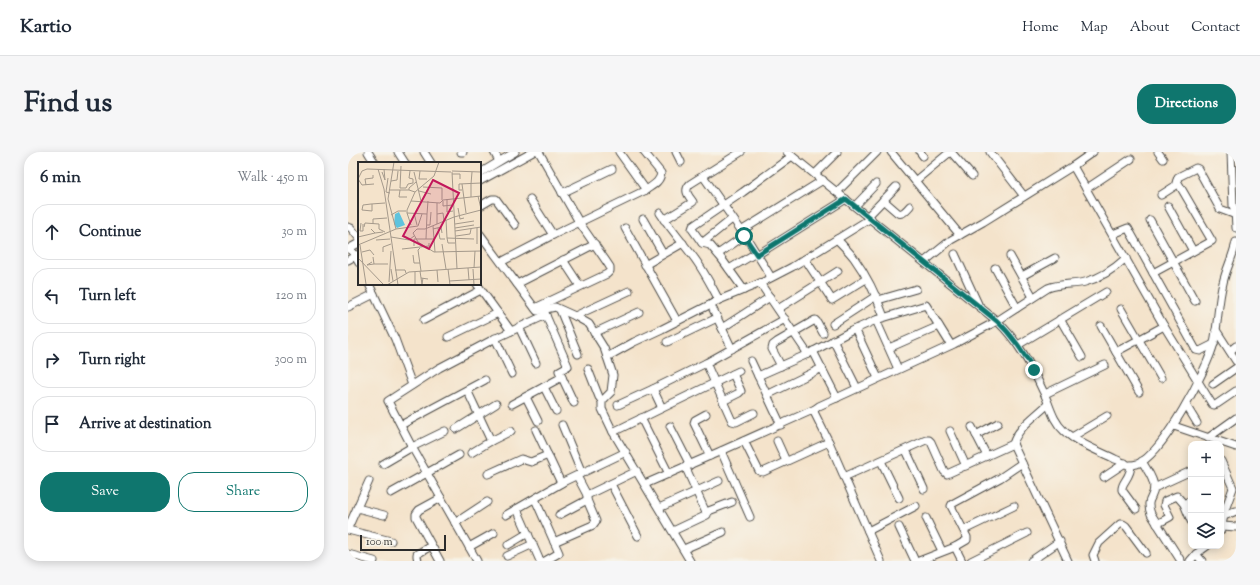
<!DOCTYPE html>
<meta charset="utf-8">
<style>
body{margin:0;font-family:"Sorts Mill Goudy",serif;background:#f6f6f7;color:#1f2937}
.controls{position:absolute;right:12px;bottom:12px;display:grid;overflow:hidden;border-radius:8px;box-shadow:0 2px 10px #0003}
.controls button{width:36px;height:36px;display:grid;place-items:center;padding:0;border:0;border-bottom:1px solid #e0e1e3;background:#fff;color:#1f2937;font:20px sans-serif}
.scale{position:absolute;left:12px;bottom:10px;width:86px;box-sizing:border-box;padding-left:4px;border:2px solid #2b2b2b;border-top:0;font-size:11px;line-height:14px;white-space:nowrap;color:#2b2b2b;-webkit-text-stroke:3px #f7f3e8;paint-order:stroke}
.stop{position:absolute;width:12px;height:12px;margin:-9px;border:3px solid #0f766e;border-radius:50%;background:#fff}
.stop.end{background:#0f766e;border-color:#fff;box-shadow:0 1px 4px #0008}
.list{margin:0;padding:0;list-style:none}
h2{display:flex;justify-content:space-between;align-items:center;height:52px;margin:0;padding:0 16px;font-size:17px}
h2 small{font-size:13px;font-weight:400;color:#747a83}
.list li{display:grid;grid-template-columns:26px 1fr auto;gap:12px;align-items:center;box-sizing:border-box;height:56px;margin:0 8px 8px;padding:0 8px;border:1px solid #e0e1e3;border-radius:16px}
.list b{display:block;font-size:15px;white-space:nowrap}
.list em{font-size:13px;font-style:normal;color:#747a83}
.actions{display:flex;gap:8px;padding:12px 16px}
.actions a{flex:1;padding:9px 0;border:1px solid #0f766e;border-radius:16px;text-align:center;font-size:14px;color:#0f766e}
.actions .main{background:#0f766e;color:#fff}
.icon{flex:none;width:22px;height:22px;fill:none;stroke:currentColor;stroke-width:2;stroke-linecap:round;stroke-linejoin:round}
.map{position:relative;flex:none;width:888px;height:409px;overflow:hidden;border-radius:16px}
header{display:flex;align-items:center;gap:24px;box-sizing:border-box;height:56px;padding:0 20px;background:#fff;border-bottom:1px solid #e0e1e3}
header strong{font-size:19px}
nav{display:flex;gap:22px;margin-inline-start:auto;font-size:14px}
.intro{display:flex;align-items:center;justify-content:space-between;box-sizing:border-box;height:96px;padding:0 24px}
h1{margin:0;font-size:28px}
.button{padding:10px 18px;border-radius:16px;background:#0f766e;color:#fff;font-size:14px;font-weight:700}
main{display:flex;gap:24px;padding:0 24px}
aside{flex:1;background:#fff;border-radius:16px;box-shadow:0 2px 10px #0003}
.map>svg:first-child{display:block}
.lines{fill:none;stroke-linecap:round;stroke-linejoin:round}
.minor-casing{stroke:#494743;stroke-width:9}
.minor{stroke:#fff;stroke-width:7}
.route{stroke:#0f766e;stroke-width:5}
.inset-road{fill:none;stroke:#a4998b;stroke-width:1}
.view{fill:#c2185b;fill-opacity:0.15;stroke:#c2185b;stroke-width:2}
.inset-edge{fill:none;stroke:#2b2b2b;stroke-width:2}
</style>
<header>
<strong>Kartio</strong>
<nav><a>Home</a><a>Map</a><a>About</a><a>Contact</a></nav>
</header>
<div class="intro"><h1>Find us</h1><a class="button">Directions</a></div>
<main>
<aside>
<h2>6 min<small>Walk · 450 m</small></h2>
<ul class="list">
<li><svg class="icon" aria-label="ahead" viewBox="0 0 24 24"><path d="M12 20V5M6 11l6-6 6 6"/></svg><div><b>Continue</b></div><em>30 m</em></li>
<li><svg class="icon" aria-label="left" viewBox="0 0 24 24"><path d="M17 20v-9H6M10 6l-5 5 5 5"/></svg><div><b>Turn left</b></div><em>120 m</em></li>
<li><svg class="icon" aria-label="right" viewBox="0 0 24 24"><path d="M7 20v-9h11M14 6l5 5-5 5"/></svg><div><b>Turn right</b></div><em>300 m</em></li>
<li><svg class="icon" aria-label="arrive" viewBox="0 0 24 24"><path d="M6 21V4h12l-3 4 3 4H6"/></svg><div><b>Arrive at destination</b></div></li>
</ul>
<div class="actions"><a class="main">Save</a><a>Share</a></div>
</aside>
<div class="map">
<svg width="888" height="409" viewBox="0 0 888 409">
<rect width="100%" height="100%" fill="#f7f3e8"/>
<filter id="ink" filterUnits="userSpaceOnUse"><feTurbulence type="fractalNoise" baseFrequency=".025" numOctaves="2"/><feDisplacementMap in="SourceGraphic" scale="8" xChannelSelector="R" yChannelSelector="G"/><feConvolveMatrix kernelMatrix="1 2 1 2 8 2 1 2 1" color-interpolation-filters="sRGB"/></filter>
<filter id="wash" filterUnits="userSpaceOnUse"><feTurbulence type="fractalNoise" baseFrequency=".012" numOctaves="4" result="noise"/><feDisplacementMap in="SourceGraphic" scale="16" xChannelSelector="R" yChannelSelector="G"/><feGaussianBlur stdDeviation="0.9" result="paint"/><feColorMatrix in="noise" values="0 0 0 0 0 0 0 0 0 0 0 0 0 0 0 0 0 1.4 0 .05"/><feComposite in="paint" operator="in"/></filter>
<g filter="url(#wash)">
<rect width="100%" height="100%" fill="#f4e3cb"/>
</g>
<g filter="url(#ink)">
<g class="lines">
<defs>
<g id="minor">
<path d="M20,0L27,11"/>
<path d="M50,0L57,11"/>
<path d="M76,0L83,11"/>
<path d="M113,0H115"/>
<path d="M146,0L151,9"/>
<path d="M271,0L298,38"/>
<path d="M328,0L333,10"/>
<path d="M439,0L649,169C670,189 683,213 695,239C702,253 704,268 716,279C729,291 751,299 767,307C771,308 776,312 780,313C783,314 787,312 789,312C814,304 860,216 866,191C870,171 870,150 875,131C878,117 885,105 888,90"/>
<path d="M543,0L612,83"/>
<path d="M572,0L575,4"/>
<path d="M603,0L624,24"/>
<path d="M642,0L676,44"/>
<path d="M810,0L815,7"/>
<path d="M883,0L885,54L887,58L888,76"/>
<path d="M725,14L816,174L864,252L866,253L869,252L888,239"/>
<path d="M132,21L167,0"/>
<path d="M467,22L489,0"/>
<path d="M355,24L402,91L423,125"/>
<path d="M132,29L185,0"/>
<path d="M567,29L602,0"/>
<path d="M738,37L783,7"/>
<path d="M489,40L529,0"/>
<path d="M214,41L264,17"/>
<path d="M813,43L827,34L830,25L848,16L850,17L872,57L888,63"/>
<path d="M182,47L205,83"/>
<path d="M535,48L550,61C555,63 558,58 562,54"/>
<path d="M132,54L144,47H148L167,73"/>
<path d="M507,54L528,32"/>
<path d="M820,54L845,99"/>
<path d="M312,61C322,76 333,89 344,103C355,117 363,133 371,148"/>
<path d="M520,64L548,35"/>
<path d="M295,67L315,102"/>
<path d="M316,68L345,50C341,44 335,39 342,32L393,0"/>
<path d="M802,68L847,149"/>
<path d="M0,75L3,76L11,86"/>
<path d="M277,76L329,169"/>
<path d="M393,79L475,28"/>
<path d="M132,82L189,159L207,155L227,164L241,172L256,196L265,223L263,240L254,249V257L265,280L342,409"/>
<path d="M765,82L780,76L848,198L852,199L866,192"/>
<path d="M489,87C494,93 501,99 506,106C519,124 529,145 536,165"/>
<path d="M354,91L384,67"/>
<path d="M2,96L11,111"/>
<path d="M0,97L11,91"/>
<path d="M370,102L396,84"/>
<path d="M607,102L630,152"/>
<path d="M409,103L498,47"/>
<path d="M662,104L685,145"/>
<path d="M457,107L484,148L518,127"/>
<path d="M0,108L11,102"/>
<path d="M215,108L232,134"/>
<path d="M153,110L205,83L298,38C305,33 312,30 313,21L296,0"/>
<path d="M576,110L603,88L635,70L725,14L745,0"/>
<path d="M297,113L335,91"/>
<path d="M647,116L669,156"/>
<path d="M381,117L408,101"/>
<path d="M805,121L864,89L829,29"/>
<path d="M674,124L707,106"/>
<path d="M412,131L460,202"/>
<path d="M21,132L47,187L64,233"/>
<path d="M129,132L163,179"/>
<path d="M169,132L247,92"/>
<path d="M396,138L373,106L362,93L354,91L344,77L345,74L395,40L444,4"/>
<path d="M530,148L568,137"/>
<path d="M363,153L384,197"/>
<path d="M0,155L26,142"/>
<path d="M187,156L259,122L262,119V115L258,109L231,70L191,0"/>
<path d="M430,157L490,119"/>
<path d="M773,157L813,226"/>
<path d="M212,158L230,202"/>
<path d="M196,159L220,214L211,219L226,251"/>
<path d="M227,164L281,139"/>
<path d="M712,167L734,205"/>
<path d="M76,168L133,138"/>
<path d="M528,168L550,217"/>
<path d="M485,172L528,144"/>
<path d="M753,174L791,240"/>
<path d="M171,175L188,211"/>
<path d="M374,176L422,145"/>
<path d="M507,177L530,226"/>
<path d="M868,178L888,209"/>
<path d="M246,181L291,160"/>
<path d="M100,185L150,161"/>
<path d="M147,186L164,222"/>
<path d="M485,188L509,236"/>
<path d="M319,190L369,166"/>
<path d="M670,193L758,140"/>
<path d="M541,196L591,174"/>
<path d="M465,199L489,246"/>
<path d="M882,199L888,194"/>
<path d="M768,200L816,174"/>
<path d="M259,205L286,190L314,177L371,148L415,130L444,115L523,66"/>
<path d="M403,209L433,273"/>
<path d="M358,211L384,269L388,270L406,261"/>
<path d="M433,214L424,197L425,193L429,190L467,168L469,170L475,181"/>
<path d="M240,217L251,245L254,249"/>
<path d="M410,224L460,202L503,179L528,168L578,153L603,193"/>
<path d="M865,232L888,216"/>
<path d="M196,235L208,259"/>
<path d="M119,238L143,289L123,301"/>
<path d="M697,242L757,213"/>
<path d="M419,243L474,216"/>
<path d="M178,245L190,269"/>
<path d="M375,249L391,241L393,239L385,222"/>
<path d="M164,252L214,225"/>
<path d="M270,253L305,237"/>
<path d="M838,253L849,271"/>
<path d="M314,256L305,237L358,211L437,167"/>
<path d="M358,262L347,268L346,271L362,304"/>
<path d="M293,266L321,322"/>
<path d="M53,273L137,228"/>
<path d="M214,273L234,321"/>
<path d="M322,274L342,313"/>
<path d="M826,274L888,295"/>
<path d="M624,275L639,304"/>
<path d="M108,277L148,252"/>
<path d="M188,278L213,331"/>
<path d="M602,279L618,314"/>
<path d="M265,280L391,219"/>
<path d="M628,283L650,271"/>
<path d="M724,285L759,264"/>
<path d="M860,286L888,266"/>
<path d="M143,289L163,279"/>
<path d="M396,289L411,319L415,320L481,290"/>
<path d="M429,289L438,309"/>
<path d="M665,292C670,275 688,264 700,252"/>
<path d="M558,298L576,337"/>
<path d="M373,299L402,365"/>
<path d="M533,309L551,346"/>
<path d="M794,309C798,317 806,326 806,335C806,347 797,346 803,362L833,409"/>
<path d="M35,312L64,295L97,279"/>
<path d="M783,313C783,326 773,330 774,338L788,357"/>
<path d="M140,322L173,307L183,310L200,303"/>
<path d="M496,325L578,288H581L583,290L596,319L599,322L665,292L720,409"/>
<path d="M756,325L777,311"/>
<path d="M263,332L290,384"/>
<path d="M297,332L373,299L467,257"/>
<path d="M806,336L843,319"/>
<path d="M43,341L111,303"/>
<path d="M239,343L289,319"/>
<path d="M187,347L211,401L197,409"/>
<path d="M836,352L843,369"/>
<path d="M9,356L36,363"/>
<path d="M311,356L371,329"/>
<path d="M169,357L192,409"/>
<path d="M358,360L384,350"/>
<path d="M158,363L217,329L278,300"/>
<path d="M211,363L239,348"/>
<path d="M876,364L888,359"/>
<path d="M578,366L594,399"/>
<path d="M107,371L139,350"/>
<path d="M809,372L822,365L816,353L817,349L829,344L836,352L843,348"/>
<path d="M875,374L888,375"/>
<path d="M551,375L567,409"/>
<path d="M0,376L21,329"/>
<path d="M0,378L43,389"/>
<path d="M616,378L666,354"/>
<path d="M873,378L877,358L885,336L873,309"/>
<path d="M325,379L359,363L337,314"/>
<path d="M520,379L568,354"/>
<path d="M206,390L245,373L248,369L239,348V343L229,324"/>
<path d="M160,393L180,381"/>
<path d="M121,395L146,381"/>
<path d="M607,395L614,409"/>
<path d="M336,397L375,380"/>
<path d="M0,402L26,409"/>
<path d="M848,402L854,409"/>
<path d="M159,404L185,392"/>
<path d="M70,409L69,404V402L83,394"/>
<path d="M92,409L68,365V362L71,358L93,346"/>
<path d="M129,409L64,295L40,249L91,216L144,188L198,163"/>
<path d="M533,409L481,290L466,260L467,257L471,254L606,192L649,169L700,136C713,131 725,133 737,130C753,126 766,117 778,106"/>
<path d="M571,409L607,395L619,388V385L603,354L604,352L652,326L674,311"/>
<path d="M623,409L679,381"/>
<path d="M683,409L712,389"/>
<path d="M747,409L745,403L751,391L772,372H775L778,374L798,401"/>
<path d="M842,409L848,402L859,394"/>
</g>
</defs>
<!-- minor casing -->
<use href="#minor" class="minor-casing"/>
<!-- minor -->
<use href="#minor" class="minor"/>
</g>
</g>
<g class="lines" filter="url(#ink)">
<!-- route -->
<path class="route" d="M396,84L409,103L498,47L649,169C665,184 675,200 686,218"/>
</g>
<!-- overview -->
<g transform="translate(10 10)">
<rect width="123" height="123" fill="#f4e3cb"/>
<path d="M41,50L47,63L39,66L36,62L37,52Z" fill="#5fc3dd"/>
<path class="inset-road" d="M43,4L42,26H48L50,22L55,21V17L51,16L52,9M20,7L26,27L40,123M62,9L61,17H69M94,9L123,10M24,10L27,18L26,7M56,10L63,39M94,10L99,107M94,12H102V17M30,16L28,30L32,31M0,17L4,23L16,22M0,17L4,9L9,7L93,10M33,19L39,18L40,9M104,22L108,51M113,22V35M113,22L114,10M8,23L7,17L15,16V13M65,25L84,26V38M32,28H51M42,28L41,35H49M104,28H101V22L123,21M61,29L73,32M57,30L51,28V26L58,20M120,34L123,47M89,37V50L95,49M53,39L82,41L85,38L123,34M85,39V44L95,43M14,42V49L4,48L5,43L13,42L27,41M100,46L102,57L106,56M49,48L57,30L76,14L81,0M49,48V51L69,52L68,77M123,48L96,55L67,67H59L55,71L60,80L76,90L123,89M49,51L53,63M56,51L59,63M69,52L70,39M79,52L85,51L86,59M33,53L40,49H48M88,58L89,76L116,77M3,61L2,69H5V62M15,62V57L29,56M79,62V41M97,62L116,59M69,63H72L73,50M75,64L77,90M6,65L7,61L21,62V67L27,70M80,66L82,77H87M97,66L116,63M119,66V82M13,67L17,71L25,70M38,67L60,64L64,52M75,67L83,65L84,71M97,69L123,65M98,74L112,72L113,67M0,75L17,71M33,75L51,78L56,74M89,76L90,81H97M18,78L32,77M84,82L88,107M0,83L38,67L30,37L36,0M2,83L8,122M56,84V77H76M62,86L60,88L63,109M44,87L71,84V81M4,90L12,88L16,93M25,90V85L33,82M55,93L56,101H62M15,95L16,102H30M0,96L25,122M14,100L9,103L16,102M110,106L111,118M116,106L117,89M33,107L35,119M90,107L92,123M115,107L116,123M37,108H47L48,111M79,108L80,120M62,109L63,116L70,117M57,110V123M63,116L64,122L65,116M91,119L123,117M31,120L33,89M29,123L51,110L123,105"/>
<path class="view" d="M75,18L101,31L71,87L45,74Z"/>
<rect width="123" height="123" class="inset-edge"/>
</g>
</svg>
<div class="controls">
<button>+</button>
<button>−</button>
<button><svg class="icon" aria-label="layers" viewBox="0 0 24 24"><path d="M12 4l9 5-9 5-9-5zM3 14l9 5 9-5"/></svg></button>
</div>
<div class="scale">100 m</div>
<div class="stop" style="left:396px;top:84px"></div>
<div class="stop end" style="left:686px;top:218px"></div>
</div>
</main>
